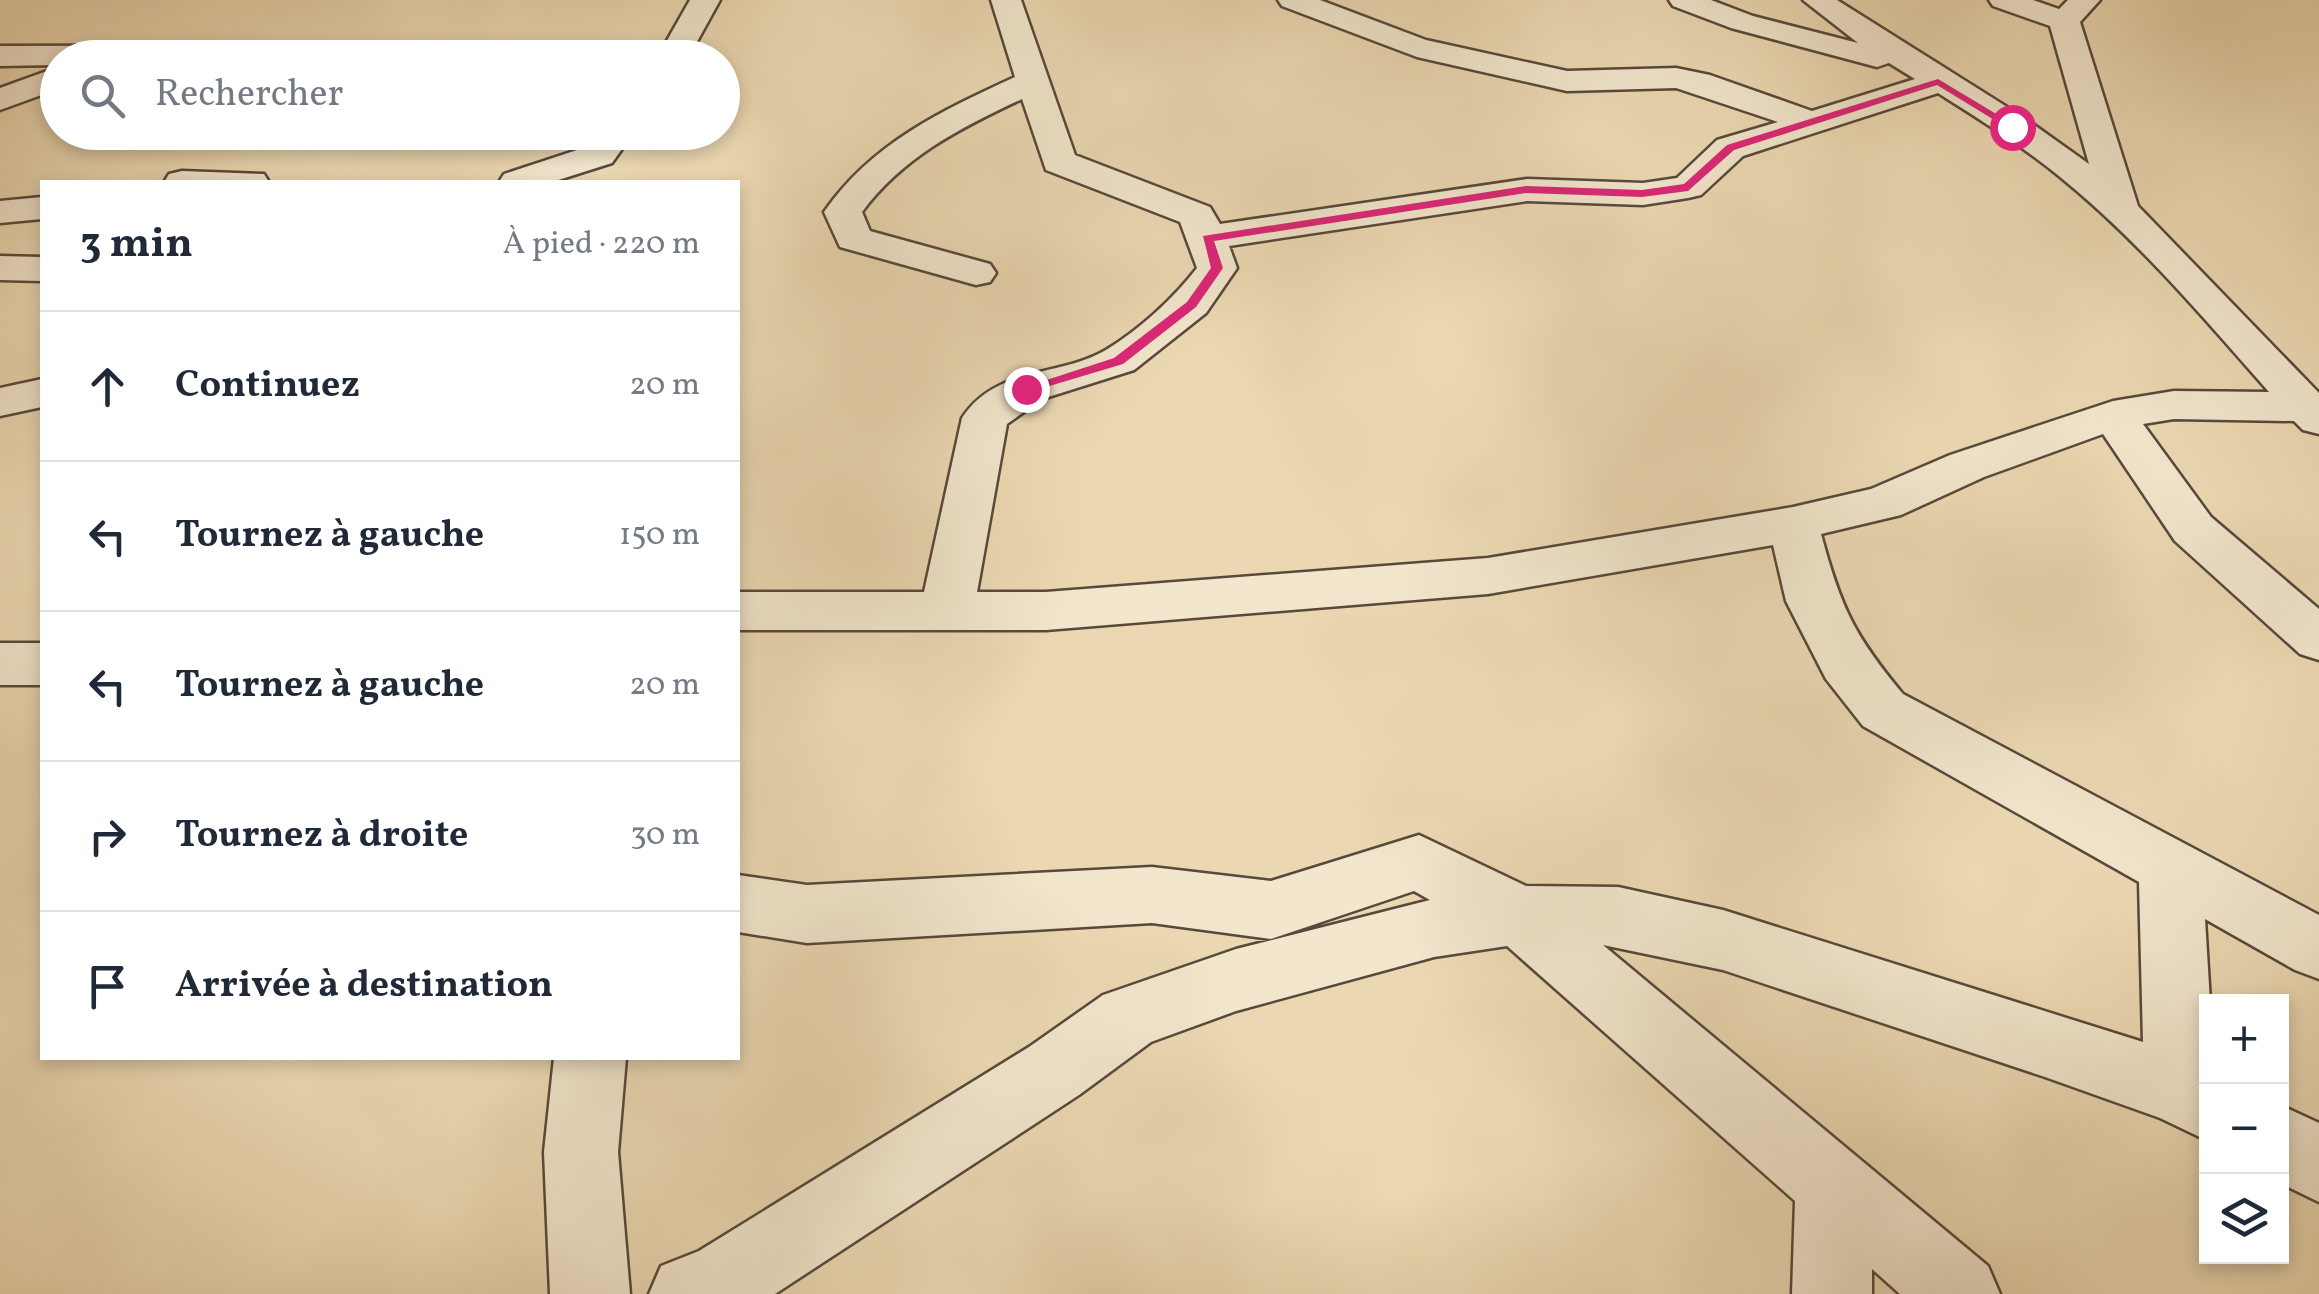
<!DOCTYPE html>
<html lang="fr">
<meta charset="utf-8">
<style>
body{margin:0;font-family:Vollkorn,serif;background:#f2f2f3;color:#1f2937}
.controls{position:absolute;right:30px;bottom:30px;display:grid;overflow:hidden;border-radius:0px;box-shadow:0 5px 15px #0003}
.controls button{width:90px;height:90px;display:grid;place-items:center;padding:0;border:0;border-bottom:2px solid #e0e1e3;background:#fff;color:#1f2937;font:50px sans-serif}
.stop{position:absolute;width:30px;height:30px;margin:-22px;border:8px solid #db2777;border-radius:50%;background:#fff}
.stop.end{background:#db2777;border-color:#fff;box-shadow:0 2px 10px #0008}
.list{margin:0;padding:0;list-style:none}
h2{display:flex;justify-content:space-between;align-items:center;height:130px;margin:0;padding:0 40px;font-size:42px}
h2 small{font-size:32px;font-weight:400;color:#747a83}
.list li{display:grid;grid-template-columns:65px 1fr auto;gap:30px;align-items:center;box-sizing:border-box;height:150px;padding:0 40px;border-top:2px solid #e0e1e3}
.list b{display:block;font-size:38px;white-space:nowrap}
.list em{font-size:32px;font-style:normal;color:#747a83}
.icon{flex:none;width:55px;height:55px;fill:none;stroke:currentColor;stroke-width:2;stroke-linecap:round;stroke-linejoin:round}
.map{position:relative;flex:none;width:2319px;height:1294px;overflow:hidden}
.search{position:absolute;background:#fff;box-shadow:0 5px 15px #0003;left:40px;top:40px;width:700px;height:110px;display:flex;align-items:center;gap:25px;box-sizing:border-box;padding:0 35px;border-radius:55px;color:#747a83;font-size:38px}
.panel{position:absolute;background:#fff;box-shadow:0 5px 15px #0003;left:40px;top:180px;width:700px;height:880px;border-radius:0px}
.map>svg:first-child{display:block}
.lines{fill:none;stroke-linecap:round;stroke-linejoin:round}
.minor-casing{stroke:#57493c;stroke-width:5}
.minor{fill:#f2e6cd;fill-rule:evenodd}
.route{fill:#db2777}
</style>
<div class="map">
<svg width="2319" height="1294" viewBox="0 0 2319 1294">
<rect width="100%" height="100%" fill="#ebd8b2"/>
<filter id="stains"><feTurbulence type="fractalNoise" baseFrequency=".002" numOctaves="4"/><feColorMatrix values="0 0 0 0 .2 0 0 0 0 .09 0 0 0 0 .02 0 0 0 .5 -.17"/></filter>
<radialGradient id="worn" r=".72"><stop offset=".6" stop-color="#630" stop-opacity="0"/><stop offset="1" stop-color="#630" stop-opacity=".3"/></radialGradient>
<g class="lines">
<defs>
<g id="minor">
<path d="M690,0H720L688,58H58V65L0,66V46L665,44Z"/>
<path d="M991,0H1021L1075,155L1210,207L1220,224L1527,179L1643,183L1677,178L1717,140L1778,122L1676,88L1567,91L1417,57L1282,6L1278,0H1320L1426,40L1567,71L1676,68L1710,75L1812,111L1915,79L1889,63L1877,67L1731,28L1673,6L1669,0H1711L1753,16L1858,43L1803,0H1837L2023,117L2089,164L2050,26L1993,6L1989,0H2033L2059,9L2068,0H2100L2080,22L2138,206L2319,393V434L2303,430L2294,421L2174,419L2143,424L2211,517L2319,609V660L2300,654L2175,541L2103,434L1984,477L1901,515L1821,534C1841,608 1854,635 1903,694L2319,915V979L2295,970L2205,919L2210,1002H2206V1140L2160,1118L2045,1077L1723,970L1603,945L1988,1266L2000,1294H1900L1872,1269V1294H1792L1795,1201L1507,946L1434,957L1236,1011L1151,1042L1079,1095L775,1294H649L661,1266L699,1251L1029,1047L1103,995L1236,949L1430,900L1414,891L1271,939L1152,923L807,943L738,932V875L807,885L1152,867L1271,881L1419,835L1526,886L1618,887L1723,910L2143,1042L2139,882L1863,726L1826,679L1786,601L1773,545L1488,594L1046,630H738V592H924L962,418C996,366 1060,377 1106,350C1140,329 1173,299 1197,268L1180,222L1046,170L1022,99C960,128 903,157 862,212L870,231L990,264L996,273L990,282L976,285L840,247L824,212C872,143 941,111 1015,77ZM1938,93C1979,119 2021,145 2059,176C2137,239 2203,317 2269,392L2174,391L2113,401L1950,455L1871,489L1793,507L1488,558L1046,592H977L1007,424L1042,399L1134,370L1206,313L1237,268L1229,246L1527,201L1643,205L1688,198L1701,195L1743,156Z"/>
<path d="M58,67V89L0,110V88Z"/>
<path d="M598,132H634L612,163L552,182H499L504,174L586,147Z"/>
<path d="M182,171L264,174L269,182H164L169,174Z"/>
<path d="M42,197V219L0,223V201Z"/>
<path d="M0,256L42,257V281L0,280Z"/>
<path d="M42,379V407L0,416V388Z"/>
<rect x="0" y="643" width="42" height="42"/>
<path d="M554,1058H626L618,1152L630,1294H550L544,1152Z"/>
<path d="M2282,1106L2319,1123V1202L2282,1184Z"/>
</g>
</defs>
<!-- minor casing -->
<use href="#minor" class="minor-casing"/>
<!-- minor -->
<use href="#minor" class="minor"/>
</g>
<!-- route -->
<path class="route" d="M1938,79L2018,127L2009,129L1937,85L1734,150L1688,191L1642,197L1526,193L1214,241L1223,268L1196,307L1123,364L1026,393L1019,389L1114,358L1187,302L1211,268L1203,236L1526,186L1642,190L1684,184L1727,145Z"/>
<rect width="100%" height="100%" filter="url(#stains)"/>
<rect width="100%" height="100%" fill="url(#worn)"/>
</svg>
<div class="controls">
<button>+</button>
<button>−</button>
<button><svg class="icon" aria-label="layers" viewBox="0 0 24 24"><path d="M12 4l9 5-9 5-9-5zM3 14l9 5 9-5"/></svg></button>
</div>
<div class="stop" style="left:2012px;top:127px"></div>
<div class="stop end" style="left:1026px;top:389px"></div>
<div class="search"><svg class="icon" aria-label="search" viewBox="0 0 24 24"><circle cx="10" cy="10" r="6"/><path d="M15 15l6 6"/></svg>Rechercher</div>
<section class="panel">
<h2>3 min<small>À pied · 220 m</small></h2>
<ul class="list">
<li><svg class="icon" aria-label="ahead" viewBox="0 0 24 24"><path d="M12 20V5M6 11l6-6 6 6"/></svg><div><b>Continuez</b></div><em>20 m</em></li>
<li><svg class="icon" aria-label="left" viewBox="0 0 24 24"><path d="M17 20v-9H6M10 6l-5 5 5 5"/></svg><div><b>Tournez à gauche</b></div><em>150 m</em></li>
<li><svg class="icon" aria-label="left" viewBox="0 0 24 24"><path d="M17 20v-9H6M10 6l-5 5 5 5"/></svg><div><b>Tournez à gauche</b></div><em>20 m</em></li>
<li><svg class="icon" aria-label="right" viewBox="0 0 24 24"><path d="M7 20v-9h11M14 6l5 5-5 5"/></svg><div><b>Tournez à droite</b></div><em>30 m</em></li>
<li><svg class="icon" aria-label="arrive" viewBox="0 0 24 24"><path d="M6 21V4h12l-3 4 3 4H6"/></svg><div><b>Arrivée à destination</b></div></li>
</ul>
</section>
</div>
